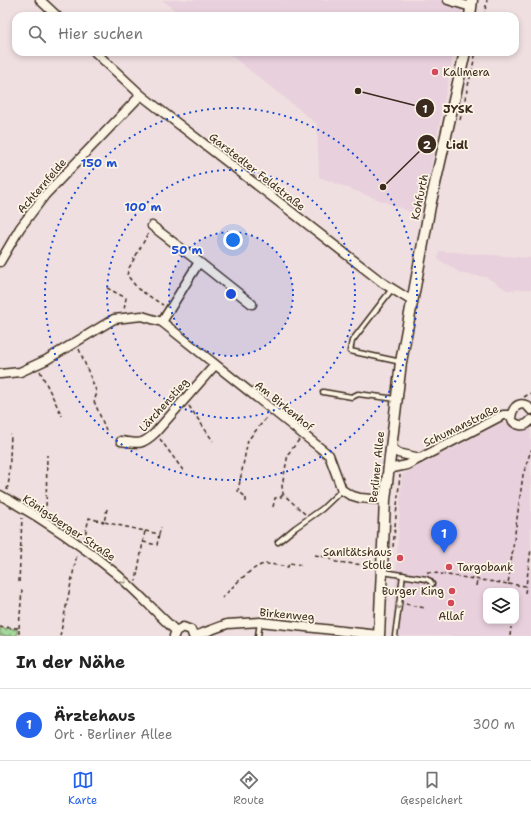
<!DOCTYPE html>
<html lang="de">
<meta charset="utf-8">
<style>
body{margin:0;font-family:"Shantell Sans",sans-serif;background:#f2f2f2;color:#222}
.controls{position:absolute;right:12px;bottom:12px;display:grid;overflow:hidden;border-radius:8px;box-shadow:0 2px 6px #0003}
.controls button{width:36px;height:36px;display:grid;place-items:center;padding:0;border:0;border-bottom:1px solid #e0e0e0;background:#fff;color:#222;font:20px sans-serif}
.you{position:absolute;left:233px;top:240px;width:14px;height:14px;margin:-10px;border:3px solid #fff;border-radius:50%;background:#1a73e8;box-shadow:0 0 0 6px #1a73e833}
.badge{display:grid;place-items:center;width:26px;height:26px;border-radius:50%;background:#2563eb;color:#fff;font-size:13px;font-weight:700}
.pin{position:absolute;translate:-50% -33px;filter:drop-shadow(0 1px 2px #0008)}
.pin::after{content:'';position:absolute;top:21px;width:14px;height:12px;background:inherit;clip-path:polygon(0 0,100% 0,50% 100%)}
.list{margin:0;padding:0;list-style:none}
h2{display:flex;justify-content:space-between;align-items:center;height:52px;margin:0;padding:0 16px;font-size:17px}
h2 small{font-size:13px;font-weight:400;color:#767676}
.list li{display:grid;grid-template-columns:26px 1fr auto;gap:12px;align-items:center;box-sizing:border-box;height:72px;padding:0 16px;border-top:1px solid #e0e0e0}
.list b{display:block;font-size:15px;white-space:nowrap}
.list p{margin:0;font-size:13px;white-space:nowrap;color:#767676}
.list em{font-size:13px;font-style:normal;color:#767676}
.icon{flex:none;width:22px;height:22px;fill:none;stroke:currentColor;stroke-width:2;stroke-linecap:round;stroke-linejoin:round}
.map{position:relative;flex:none;width:531px;height:636px;overflow:hidden}
.search{position:absolute;background:#fff;box-shadow:0 2px 6px #0003;left:12px;right:12px;top:12px;height:44px;display:flex;align-items:center;gap:10px;box-sizing:border-box;padding:0 14px;border-radius:12px;color:#767676;font-size:15px}
.sheet{height:124px;background:#fff}
nav{display:flex;justify-content:space-around;align-items:center;box-sizing:border-box;height:56px;border-top:1px solid #e0e0e0;background:#fff;font-size:11px;color:#767676}
nav a{display:grid;justify-items:center;gap:2px}
nav .on{color:#2563eb}
.map>svg:first-child{display:block}
.built{fill:#e8d0dc;fill-rule:evenodd}
.grass{fill:url(#grass-dots);stroke:#70815c}
.lines{fill:none;stroke-linecap:round;stroke-linejoin:round}
.service-casing{stroke:#3b2a1e;stroke-width:7}
.minor-casing{stroke:#3b2a1e;stroke-width:11}
.tertiary-casing{stroke:#3b2a1e;stroke-width:13}
.path{stroke:#3b2a1e;stroke-width:1.5;stroke-dasharray:4 3;stroke-linecap:butt}
.service{stroke:#fcf5e5;stroke-width:4}
.minor{stroke:#fcf5e5;stroke-width:8}
.tertiary{stroke:#fcf5e5;stroke-width:10}
.oneway{stroke:#9c9082}
.ring{fill:none;stroke:#1d4ed8;stroke-width:2;stroke-dasharray:2 4}
.poi-dot{fill:#d1495b;stroke:#fcf5e5;stroke-width:1.5}
.labels{text-anchor:middle;dominant-baseline:central;stroke-width:3.5;stroke-linejoin:round;paint-order:stroke}
.poi-label{font-size:11px;fill:#3b2a1e;stroke:#fcf5e5;text-anchor:start}
.street-label{font-size:11px;fill:#3b2a1e;stroke:#fcf5e5}
.centre{fill:#1d4ed8;stroke:#fcf5e5;stroke-width:2}
.ring-label{font-size:12px;text-anchor:middle;font-weight:bold;fill:#1d4ed8;stroke:#fcf5e5;stroke-width:3.5;stroke-linejoin:round;paint-order:stroke}
.leader{fill:none;stroke:#3b2a1e;stroke-width:1.5}
.callout-dot{fill:#3b2a1e;stroke:#fcf5e5;stroke-width:1.5}
.mark-label{font-size:12px;text-anchor:middle;font-weight:bold;fill:#fff}
.callout-label{font-size:12px;text-anchor:middle;font-weight:bold;fill:#3b2a1e;stroke:#fcf5e5;stroke-width:3.5;stroke-linejoin:round;paint-order:stroke}
</style>
<div class="map">
<svg width="531" height="636" viewBox="0 0 531 636">
<defs>
<pattern id="grass-dots" width="8" height="8" patternUnits="userSpaceOnUse"><rect width="8" height="8" fill="#a4d89b"/><path d="M2 2h.1M6 6h.1" fill="none" stroke="#8eba85" stroke-width="1.8" stroke-linecap="round"/></pattern>
</defs>
<rect width="100%" height="100%" fill="#f0dfe0"/>
<filter id="ink" filterUnits="userSpaceOnUse"><feTurbulence type="fractalNoise" baseFrequency=".025" numOctaves="2"/><feDisplacementMap in="SourceGraphic" scale="8" xChannelSelector="R" yChannelSelector="G"/><feConvolveMatrix kernelMatrix="1 2 1 2 8 2 1 2 1" color-interpolation-filters="sRGB"/></filter>
<g filter="url(#ink)">
<!-- built -->
<g class="built">
<path d="M162,0H462V15L182,16Z"/>
<path d="M227,52H454L421,216L319,177L317,124Z"/>
<path d="M439,251L531,258V289L507,290L486,277L462,274L438,259Z"/>
<path d="M501,423L531,426V636H392L402,475ZM486,591H516V621H486Z"/>
</g>
<!-- grass -->
<path class="grass" d="M0,628L17,629V636H0Z"/>
<g class="lines">
<defs>
<g id="service">
<path d="M392,289L352,341L350,351L401,362"/>
<path d="M323,392L352,397L358,394L396,399"/>
<path d="M278,542L295,528L322,509L342,490"/>
<path d="M383,572L426,579L430,581L432,584"/>
<path d="M258,636L260,622"/>
<path d="M395,636L403,575"/>
</g>
<g id="minor">
<path d="M40,0L57,16"/>
<path d="M448,0L471,7"/>
<path d="M95,52L141,95L383,283L412,301"/>
<path d="M152,226L199,262"/>
<path d="M0,262L20,228L45,195L141,95"/>
<path d="M162,322L199,262L252,304"/>
<path d="M0,374L20,372L46,360L114,319L142,316L162,322L329,455L342,490L350,495L360,498L385,500"/>
<path d="M531,410C518,392 501,422 520,425C525,426 528,424 531,420"/>
<path d="M121,441C139,444 142,445 155,433L215,365"/>
<path d="M391,447L398,453L420,458"/>
<path d="M388,469L407,465L503,415H511"/>
<path d="M0,495C40,517 79,543 114,572C136,590 155,612 176,631"/>
<path d="M174,636L176,631L183,627L191,630L193,636"/>
<path d="M195,636L227,624L260,622L379,635"/>
</g>
<g id="tertiary">
<path d="M470,16L472,0"/>
<path d="M379,636L385,500L401,362L430,206L465,52"/>
</g>
</defs>
<!-- service casing -->
<use href="#service" class="service-casing"/>
<!-- minor casing -->
<use href="#minor" class="minor-casing"/>
<!-- tertiary casing -->
<use href="#tertiary" class="tertiary-casing"/>
<!-- path -->
<g class="path">
<path d="M484,16L487,0"/>
<path d="M460,120L476,52"/>
<path d="M148,234L129,268L127,275L138,289L163,305"/>
<path d="M107,288L126,298L124,310"/>
<path d="M79,349L97,393L94,401L106,430"/>
<path d="M40,371L62,416"/>
<path d="M524,397L531,393"/>
<path d="M189,406L213,441"/>
<path d="M160,439L185,473"/>
<path d="M299,440L288,454L282,486L283,494L305,514"/>
<path d="M7,490L9,480L11,434"/>
<path d="M246,502V497L238,491L248,440L267,417"/>
<path d="M273,507L275,498L281,497L283,494"/>
<path d="M107,509L104,522L145,531L136,581"/>
<path d="M46,513L47,455"/>
<path d="M145,531L159,534L161,527"/>
<path d="M84,540L89,518L104,522"/>
<path d="M143,542L157,545L159,534"/>
<path d="M393,547L400,475"/>
<path d="M315,555L327,557L336,562L373,566"/>
<path d="M427,572L508,584L523,475L531,450"/>
<path d="M19,582L22,518"/>
<path d="M508,584L526,586L531,549"/>
<path d="M476,586L477,580"/>
<path d="M525,593L526,586"/>
<path d="M222,598C232,588 252,565 266,564C273,564 281,566 288,567L289,563L302,565"/>
<path d="M406,604L425,608"/>
<path d="M0,627L19,628V636"/>
<path d="M19,628L22,590"/>
<path d="M60,636L77,554"/>
<path d="M510,636L511,627"/>
</g>
<!-- service -->
<use href="#service" class="service"/>
<!-- minor -->
<use href="#minor" class="minor"/>
<!-- tertiary -->
<use href="#tertiary" class="tertiary"/>
</g>
<!-- one-way arrows -->
<defs><path id="oneway-chevron" d="M-2-3.5L2.5 0L-2 3.5" fill="none" stroke-width="1.6" stroke-linecap="round" stroke-linejoin="round"/></defs>
<g class="oneway">
<use href="#oneway-chevron" transform="translate(124 581) rotate(43)"/>
<use href="#oneway-chevron" transform="translate(399 606) rotate(98)"/>
</g>
</g>
<!-- distance rings -->
<circle cx="231" cy="294" r="62" fill="#1d4ed8" fill-opacity=".12"/>
<g class="ring">
<circle cx="231" cy="294" r="62"/>
<circle cx="231" cy="294" r="124"/>
<circle cx="231" cy="294" r="186"/>
</g>
<!-- markers -->
<g class="poi-dot">
<circle cx="435" cy="72" r="4"/>
<circle cx="400" cy="558" r="4"/>
<circle cx="449" cy="567" r="4"/>
<circle cx="452" cy="591" r="4"/>
<circle cx="451" cy="603" r="4"/>
</g>
<g class="labels">
<!-- poi labels -->
<g class="poi-label">
<text x="443" y="72">Kalimera</text>
<text x="392" y="552" text-anchor="end">Sanitätshaus<tspan x="392" dy="13">Stolle</tspan></text>
<text x="457" y="567">Targobank</text>
<text x="444" y="591" text-anchor="end">Burger King</text>
<text x="451" y="616" text-anchor="middle">Allaf</text>
</g>
<!-- street labels -->
<g class="street-label">
<text transform="translate(257 172) rotate(38)">Garstedter Feldstraße</text>
<text transform="translate(42 186) rotate(-49)">Achternfelde</text>
<text transform="translate(420 197) rotate(-78)">Kohfurth</text>
<text transform="translate(164 405) rotate(-48)">Lärchenstieg</text>
<text transform="translate(284 406) rotate(39)">Am Birkenhof</text>
<text transform="translate(461 426) rotate(-26)">Schumanstraße</text>
<text transform="translate(377 467) rotate(-84)">Berliner Allee</text>
<text transform="translate(69 528) rotate(34)">Königsberger Straße</text>
<text transform="translate(287 615) rotate(5)">Birkenweg</text>
</g>
</g>
<circle cx="231" cy="294" r="6" class="centre"/>
<g class="ring-label">
<text x="99" y="167">150 m</text>
<text x="143" y="211">100 m</text>
<text x="187" y="254">50 m</text>
</g>
<!-- callouts -->
<path class="leader" d="M358 91L425 108M383 187L427 144"/>
<g class="callout-dot">
<circle cx="358" cy="91" r="4"/>
<circle cx="383" cy="187" r="4"/>
<circle cx="425" cy="108" r="10"/>
<circle cx="427" cy="144" r="10"/>
</g>
<g class="mark-label">
<text x="425" y="113">1</text>
<text x="427" y="149">2</text>
</g>
<g class="callout-label">
<text x="458" y="113">JYSK</text>
<text x="457" y="149">Lidl</text>
</g>
</svg>
<div class="controls">
<button><svg class="icon" aria-label="layers" viewBox="0 0 24 24"><path d="M12 4l9 5-9 5-9-5zM3 14l9 5 9-5"/></svg></button>
</div>
<div class="you"></div>
<div class="pin badge" style="left:444px;top:553px">1</div>
<div class="search"><svg class="icon" aria-label="search" viewBox="0 0 24 24"><circle cx="10" cy="10" r="6"/><path d="M15 15l6 6"/></svg>Hier suchen</div>
</div>
<section class="sheet">
<h2>In der Nähe<small></small></h2>
<ul class="list">
<li><span class="badge">1</span><div><b>Ärztehaus</b><p>Ort · Berliner Allee</p></div><em>300 m</em></li>
</ul>
</section>
<nav>
<a class="on"><svg class="icon" aria-label="map" viewBox="0 0 24 24"><path d="M3 6l6-2 6 2 6-2v14l-6 2-6-2-6 2zM9 4v14M15 6v14"/></svg>Karte</a>
<a><svg class="icon" aria-label="directions" viewBox="0 0 24 24"><path d="M12 3l9 9-9 9-9-9zM9 14v-3h6M13 9l2 2-2 2"/></svg>Route</a>
<a><svg class="icon" aria-label="saved" viewBox="0 0 24 24"><path d="M7 4h10v16l-5-4-5 4z"/></svg>Gespeichert</a>
</nav>
